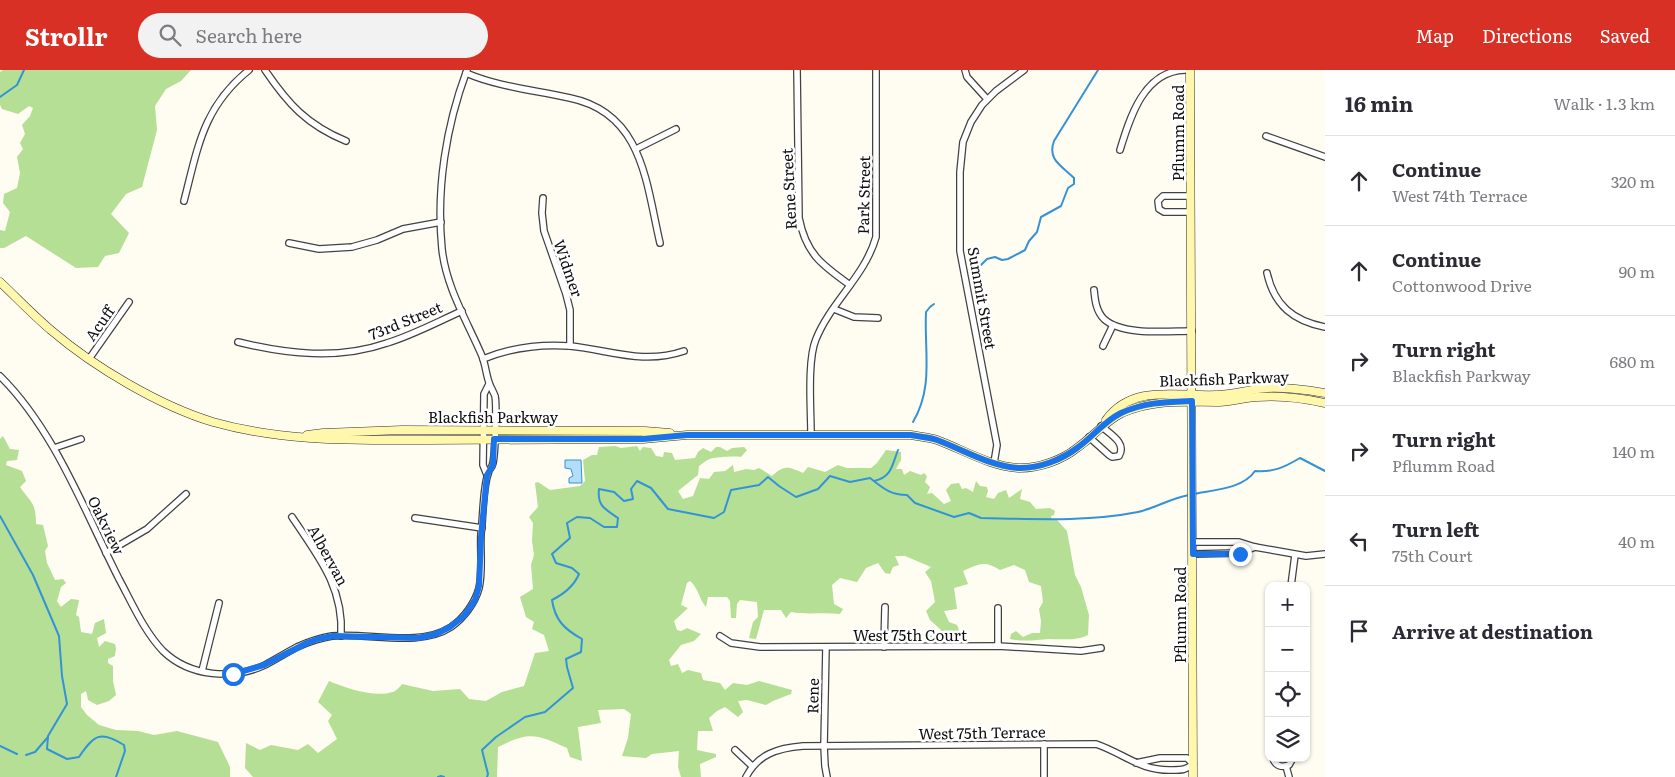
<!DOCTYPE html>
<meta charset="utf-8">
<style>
body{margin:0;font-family:Literata,serif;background:#f2f2f3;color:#2b2b33}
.controls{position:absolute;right:15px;bottom:15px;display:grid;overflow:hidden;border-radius:10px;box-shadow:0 1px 4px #0004}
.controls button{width:45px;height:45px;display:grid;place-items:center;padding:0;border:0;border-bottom:1px solid #e1e1e2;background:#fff;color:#2b2b33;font:25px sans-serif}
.stop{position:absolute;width:15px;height:15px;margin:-11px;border:4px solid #1a73e8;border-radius:50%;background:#fff}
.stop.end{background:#1a73e8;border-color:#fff;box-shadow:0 1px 5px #0008}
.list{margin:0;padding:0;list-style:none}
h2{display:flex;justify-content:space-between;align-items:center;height:65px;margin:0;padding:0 20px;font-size:21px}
h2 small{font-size:16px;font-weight:400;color:#7c7c81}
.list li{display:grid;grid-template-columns:32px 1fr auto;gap:15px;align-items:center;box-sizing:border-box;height:90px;padding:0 20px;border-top:1px solid #e1e1e2}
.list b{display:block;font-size:19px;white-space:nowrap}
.list p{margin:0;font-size:16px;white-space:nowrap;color:#7c7c81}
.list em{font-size:16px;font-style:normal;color:#7c7c81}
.icon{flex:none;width:28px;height:28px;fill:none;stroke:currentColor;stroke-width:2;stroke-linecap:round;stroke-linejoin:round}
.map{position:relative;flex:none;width:1325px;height:707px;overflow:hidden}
header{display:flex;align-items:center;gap:30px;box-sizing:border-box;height:70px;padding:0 25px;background:#d93025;color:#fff}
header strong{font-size:24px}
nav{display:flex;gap:28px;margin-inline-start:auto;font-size:18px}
.search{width:350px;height:45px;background:#f2f2f3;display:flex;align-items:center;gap:12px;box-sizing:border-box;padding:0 18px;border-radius:28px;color:#7c7c81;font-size:19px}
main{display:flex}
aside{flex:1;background:#fff}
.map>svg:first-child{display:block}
.forest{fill:#b5df95}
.water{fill:#b2defa;stroke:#3493d6}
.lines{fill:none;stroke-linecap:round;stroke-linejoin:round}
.stream{stroke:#3493d6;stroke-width:2}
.minor-casing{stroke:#424242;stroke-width:8}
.secondary-casing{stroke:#313131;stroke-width:9}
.minor{stroke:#fff;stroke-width:5.5}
.secondary{stroke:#fff7ac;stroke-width:8}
.route{stroke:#1a73e8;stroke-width:6}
.labels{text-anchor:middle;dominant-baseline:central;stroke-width:5;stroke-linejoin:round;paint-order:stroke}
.street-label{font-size:15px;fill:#0f0f0f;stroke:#fff}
</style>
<header>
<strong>Strollr</strong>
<div class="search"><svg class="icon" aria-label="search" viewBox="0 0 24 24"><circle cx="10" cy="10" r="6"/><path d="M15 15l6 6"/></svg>Search here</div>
<nav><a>Map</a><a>Directions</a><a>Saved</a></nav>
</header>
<main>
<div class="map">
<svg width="1325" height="707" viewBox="0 0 1325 707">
<rect width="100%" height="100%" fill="#fffcf1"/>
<!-- forest -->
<g class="forest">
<path d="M3,0H191L181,11L166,19L155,36L157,60L142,117L126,124L111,144L129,163L119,183L105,186L98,197L76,198L26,166L4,178H0V160L5,161L10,142L3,133L4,124L17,118L20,103L17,87L23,79L20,73L25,64L22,55L30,46L33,38L29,36L18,44L2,39L0,35V2Z"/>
<path d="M3,366L10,379L19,380L17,390L7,391L6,395L22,401L26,411L20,417C31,433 36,432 36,454L43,455L48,476L45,481L47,493L55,510L63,509L66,513L61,517L57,531L61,537L71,529L79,530L76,545L79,547L81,562L92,564L95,553L104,549L106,563L97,568L99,577L105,571L115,574L116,578L115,586L108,589V593L113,596V611L116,625L109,631L97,635L88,630L86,621L81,624V637L87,645L99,655L116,660L138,661L154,665L177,661L218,672L230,697V707H0V369Z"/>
<path d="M615,376L621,378L637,376L640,381L643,377L651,378L656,386L663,387L664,382L672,383L675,390L695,388L698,382L703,378L711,382L716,377H720L727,381L732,378L744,377L747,380L741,387C736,386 715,387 710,389C706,390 702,394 699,396L698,405L678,421L683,429L693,426L700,408L709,409L714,402L725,401L733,395L734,402L746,399L754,400L759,398L772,406C784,395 788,396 803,403L808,397L825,402L838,395L847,398H871L877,393L886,380L901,382V390L896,399H902L904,405L910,401L921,405L924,403L927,406L925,412L930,417L927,424L932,423L944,434L951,431L946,420L951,414L959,413L962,419L966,418L973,422L976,411L980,416L987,417L988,421L986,427L994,429L998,423L1006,420L1009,428L1022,419L1020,429L1030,432L1036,439L1050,438L1055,441L1054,445L1051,446L1052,450H1057L1067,461L1075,505L1081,517L1089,545L1088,565C1076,571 1063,569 1049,569C1036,570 1023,572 1010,569L1011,564L1016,561L1023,567L1032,563H1040L1041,551L1039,539L1043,532L1041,516L1029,512L1025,500L1014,495L1000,500C984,490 979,494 963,501L968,514L954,518L957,539L944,541L949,552L957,555L962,569L929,567L941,560L930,550L926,541L935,532L931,511L925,502L931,497L905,486H895L899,495L893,497L890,504L885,503L878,493L866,498L857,512L840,508L832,515L834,534L843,539L840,544C823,542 808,545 791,542L786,548L781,540H764L756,569L749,568L753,552L758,547L757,532L740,530L737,534L736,548H731L730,531L727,527H708L706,537C699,529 698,517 690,511L687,513L681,535L688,538L674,551L677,560L681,561L687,558L701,564L694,571L681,575L669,590L671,596L678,594L682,603L688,600L701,603L703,610L720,613L725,620L733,613L747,615L759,611L792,620L791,624L773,631L766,635L747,630L738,631L743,642L738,647L725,637L717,641L709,648L713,661H698L697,680L716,684V687L700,694L701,707H681L678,697L679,681L652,684L646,688L622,686L628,668L631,644L624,639L598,640L601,653L578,657L582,691L570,687L567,678C536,664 530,661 498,677L497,707H253L245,698L246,673L260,680L271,675L298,680L308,674L318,683L337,669L328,651L332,645L318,632L329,611C346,618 374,628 393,622C396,621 400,617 402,614L433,621L460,619L469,629L486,631L502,622L524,616L535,583L549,581L544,565L532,559L534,552L526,547L520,527L533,519L531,495L534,485L532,471L533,453L529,447L538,437L535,413L538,412L550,420L580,416L585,411L583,390L592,385H597L599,377Z"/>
</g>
<!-- water -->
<path class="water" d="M565,390H581L582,413H569V408L573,406L571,399L565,398Z"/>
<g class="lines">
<!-- stream -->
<g class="stream">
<path d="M0,27L17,15L24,0"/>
<path d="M977,197L980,196L987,189L995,187L1002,190L1008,189L1025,180L1029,171L1037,162L1041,147L1061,136L1068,118L1074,114V108C1062,96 1047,90 1054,71L1098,0"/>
<path d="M913,352C934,317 924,280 926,242L930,237L934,234"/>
<path d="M874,411C892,407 892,395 898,380"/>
<path d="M1193,424C1213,420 1243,419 1255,401C1274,402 1283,398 1300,388L1325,401"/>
<path d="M0,446L33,505L59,566L62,606L67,634L48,666L47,679L67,689L79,687C94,665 100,660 124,675L125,681L116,707"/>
<path d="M0,676L17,684"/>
<path d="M26,685L35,682L48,667"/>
<path d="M438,707L441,706L444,707"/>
<path d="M487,707L488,704L482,680L496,667L525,647L545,642L573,618L567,597L566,589L581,582L582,569C564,559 555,550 552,530C564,524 574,516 579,504L572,498L556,493L552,484L570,468L567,453L577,447L590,448L604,457H617L618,448C605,439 597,436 599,419L614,422L624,431L633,429L631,419L637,411L651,418L668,439L714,448L724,442L731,420L759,415L768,407L779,416L796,427L818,419L830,406L850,412L870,408C883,418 890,425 907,425L915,433L954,447L969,443L981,448C1032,449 1088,452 1138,442C1156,438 1171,428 1189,425"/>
</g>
<defs>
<g id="minor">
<path d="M265,0C288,34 307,55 346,71"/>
<path d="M797,0L799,148C806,184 822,195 850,215"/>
<path d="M965,0L967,7L987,29"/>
<path d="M466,3C499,17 534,20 570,28C643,43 646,113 660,173"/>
<path d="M1266,66L1325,87"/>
<path d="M636,79L676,59"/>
<path d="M1120,80C1130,47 1144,1 1185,0"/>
<path d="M1191,126H1163L1158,131L1159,139L1164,142H1191"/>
<path d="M543,128L542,143L544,161L566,224L570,240V276"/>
<path d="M184,131C198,77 203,37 249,0"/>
<path d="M289,173L319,179L352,177L377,170L403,159L441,152"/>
<path d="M1267,203C1274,235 1293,251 1325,257"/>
<path d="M1094,220C1095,230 1096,241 1104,249C1122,266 1168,261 1192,261"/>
<path d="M834,239L854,247L878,248"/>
<path d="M238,272C287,284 338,290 387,273C413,265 437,252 462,241"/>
<path d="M1103,276L1113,255"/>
<path d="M89,289L129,232"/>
<path d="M483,289C510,278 541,274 570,276C610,280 643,295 684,281"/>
<path d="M0,306C54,359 85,442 119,509C132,533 144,561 163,581C190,607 233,610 265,595C276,589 286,583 297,577C308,572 320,568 332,566C368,562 419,578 451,557C464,548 475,533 479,518C483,501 480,482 481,464C483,449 483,417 488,404C490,396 491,401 493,393C495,383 497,336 495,326C495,325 490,316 490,315C486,306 486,296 482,286C467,251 446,217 442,179C436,119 446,56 467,0"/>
<path d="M811,364C811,340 807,290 816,269C831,232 865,206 876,167V0"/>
<path d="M1089,367L1109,385L1112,387L1119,386C1127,373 1110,364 1101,356"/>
<path d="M54,378L81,369"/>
<path d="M994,393L997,375L960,181V102L963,72L971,52L982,35L996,21L1024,0"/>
<path d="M487,405L483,395L484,324L489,314"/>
<path d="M292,447C318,486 344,517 341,566"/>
<path d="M415,448L482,458"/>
<path d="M1193,472H1239L1255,477L1306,486L1325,484"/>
<path d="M106,483L147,459L186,424"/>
<path d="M1193,484L1240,483L1255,477"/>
<path d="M1291,516L1295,485"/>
<path d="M998,538V576"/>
<path d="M720,566L731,573L760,577L998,576L1081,581L1101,578"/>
<path d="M826,577L824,676L825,696L827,707"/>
<path d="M884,577L885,537"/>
<path d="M202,601L219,533"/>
<path d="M735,680L752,696"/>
<path d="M1273,688C1275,696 1282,698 1289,695L1293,688"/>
<path d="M1286,696L1289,707"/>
<path d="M746,707C758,684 778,678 803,676L1096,674C1125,684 1140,701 1172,700C1182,700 1186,700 1193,694L1187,688H1160L1136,693"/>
<path d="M1044,707V674"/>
</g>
<g id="secondary">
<path d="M1190,0L1193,707"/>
<path d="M0,212C17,228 34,246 52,261C94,297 160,336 213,352C283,372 355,370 427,370C499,369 571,369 643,369L687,365H911C920,367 929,367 937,370C964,380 991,397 1020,398C1040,398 1062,390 1077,378C1093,367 1104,352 1122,343C1154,329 1185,332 1219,332C1232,331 1244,328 1257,327C1280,325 1303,328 1325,333"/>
<path d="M1106,350C1133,313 1178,327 1217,325C1234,325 1250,319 1267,318C1287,317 1306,320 1325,323"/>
<path d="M307,365L323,363L402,360L645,361L670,363"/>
</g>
</defs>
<!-- minor casing -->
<use href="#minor" class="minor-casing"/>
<!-- secondary casing -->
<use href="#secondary" class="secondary-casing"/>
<!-- minor -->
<use href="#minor" class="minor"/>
<!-- secondary -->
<use href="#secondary" class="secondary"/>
</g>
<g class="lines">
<!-- route -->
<path class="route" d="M233,604L264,595L307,573L318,569L333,566L418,568L436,564L450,557L464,546L475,530L479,516L481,467L487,405L493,395L494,369H643L687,365H911C920,367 929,367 937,370C964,380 991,397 1020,398C1040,398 1061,390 1077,378C1093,367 1103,352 1121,343C1145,332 1167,332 1192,331L1193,484H1240"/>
</g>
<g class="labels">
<!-- street labels -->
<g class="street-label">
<text transform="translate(1177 63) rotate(-90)">Pflumm Road</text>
<text transform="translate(788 119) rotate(-93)">Rene Street</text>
<text transform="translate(863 125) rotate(-89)">Park Street</text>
<text transform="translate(569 198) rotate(71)">Widmer</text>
<text transform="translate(983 228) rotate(80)">Summit Street</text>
<text transform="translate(405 250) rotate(-22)">73rd Street</text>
<text transform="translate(99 253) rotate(-55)">Acuff</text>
<text transform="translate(1224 308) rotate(-2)">Blackfish Parkway</text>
<text x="493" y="346">Blackfish Parkway</text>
<text transform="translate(107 455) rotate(64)">Oakview</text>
<text transform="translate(329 485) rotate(61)">Albervan</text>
<text transform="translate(1179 545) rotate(-90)">Pflumm Road</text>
<text x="910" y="564">West 75th Court</text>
<text transform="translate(812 626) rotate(-89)">Rene</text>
<text transform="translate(982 662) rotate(-1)">West 75th Terrace</text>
</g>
</g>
</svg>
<div class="controls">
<button>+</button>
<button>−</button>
<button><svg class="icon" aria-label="locate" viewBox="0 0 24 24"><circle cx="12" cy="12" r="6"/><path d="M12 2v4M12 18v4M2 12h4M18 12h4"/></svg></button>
<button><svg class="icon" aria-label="layers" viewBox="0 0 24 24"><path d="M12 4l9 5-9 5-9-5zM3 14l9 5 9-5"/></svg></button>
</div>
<div class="stop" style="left:233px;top:604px"></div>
<div class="stop end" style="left:1240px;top:484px"></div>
</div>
<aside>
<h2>16 min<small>Walk · 1.3 km</small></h2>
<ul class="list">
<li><svg class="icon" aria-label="ahead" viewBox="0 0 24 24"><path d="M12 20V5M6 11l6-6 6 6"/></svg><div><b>Continue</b><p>West 74th Terrace</p></div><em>320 m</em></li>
<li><svg class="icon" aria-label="ahead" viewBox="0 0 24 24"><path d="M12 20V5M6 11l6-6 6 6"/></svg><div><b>Continue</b><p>Cottonwood Drive</p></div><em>90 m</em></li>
<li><svg class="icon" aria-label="right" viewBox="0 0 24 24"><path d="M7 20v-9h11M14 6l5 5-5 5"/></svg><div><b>Turn right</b><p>Blackfish Parkway</p></div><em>680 m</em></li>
<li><svg class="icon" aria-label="right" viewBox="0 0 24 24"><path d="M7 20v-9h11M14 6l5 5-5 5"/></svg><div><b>Turn right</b><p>Pflumm Road</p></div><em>140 m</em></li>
<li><svg class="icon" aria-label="left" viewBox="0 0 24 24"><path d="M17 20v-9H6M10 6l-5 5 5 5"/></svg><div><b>Turn left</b><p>75th Court</p></div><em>40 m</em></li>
<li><svg class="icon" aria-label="arrive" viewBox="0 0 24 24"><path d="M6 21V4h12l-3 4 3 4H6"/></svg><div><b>Arrive at destination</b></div></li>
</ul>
</aside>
</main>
